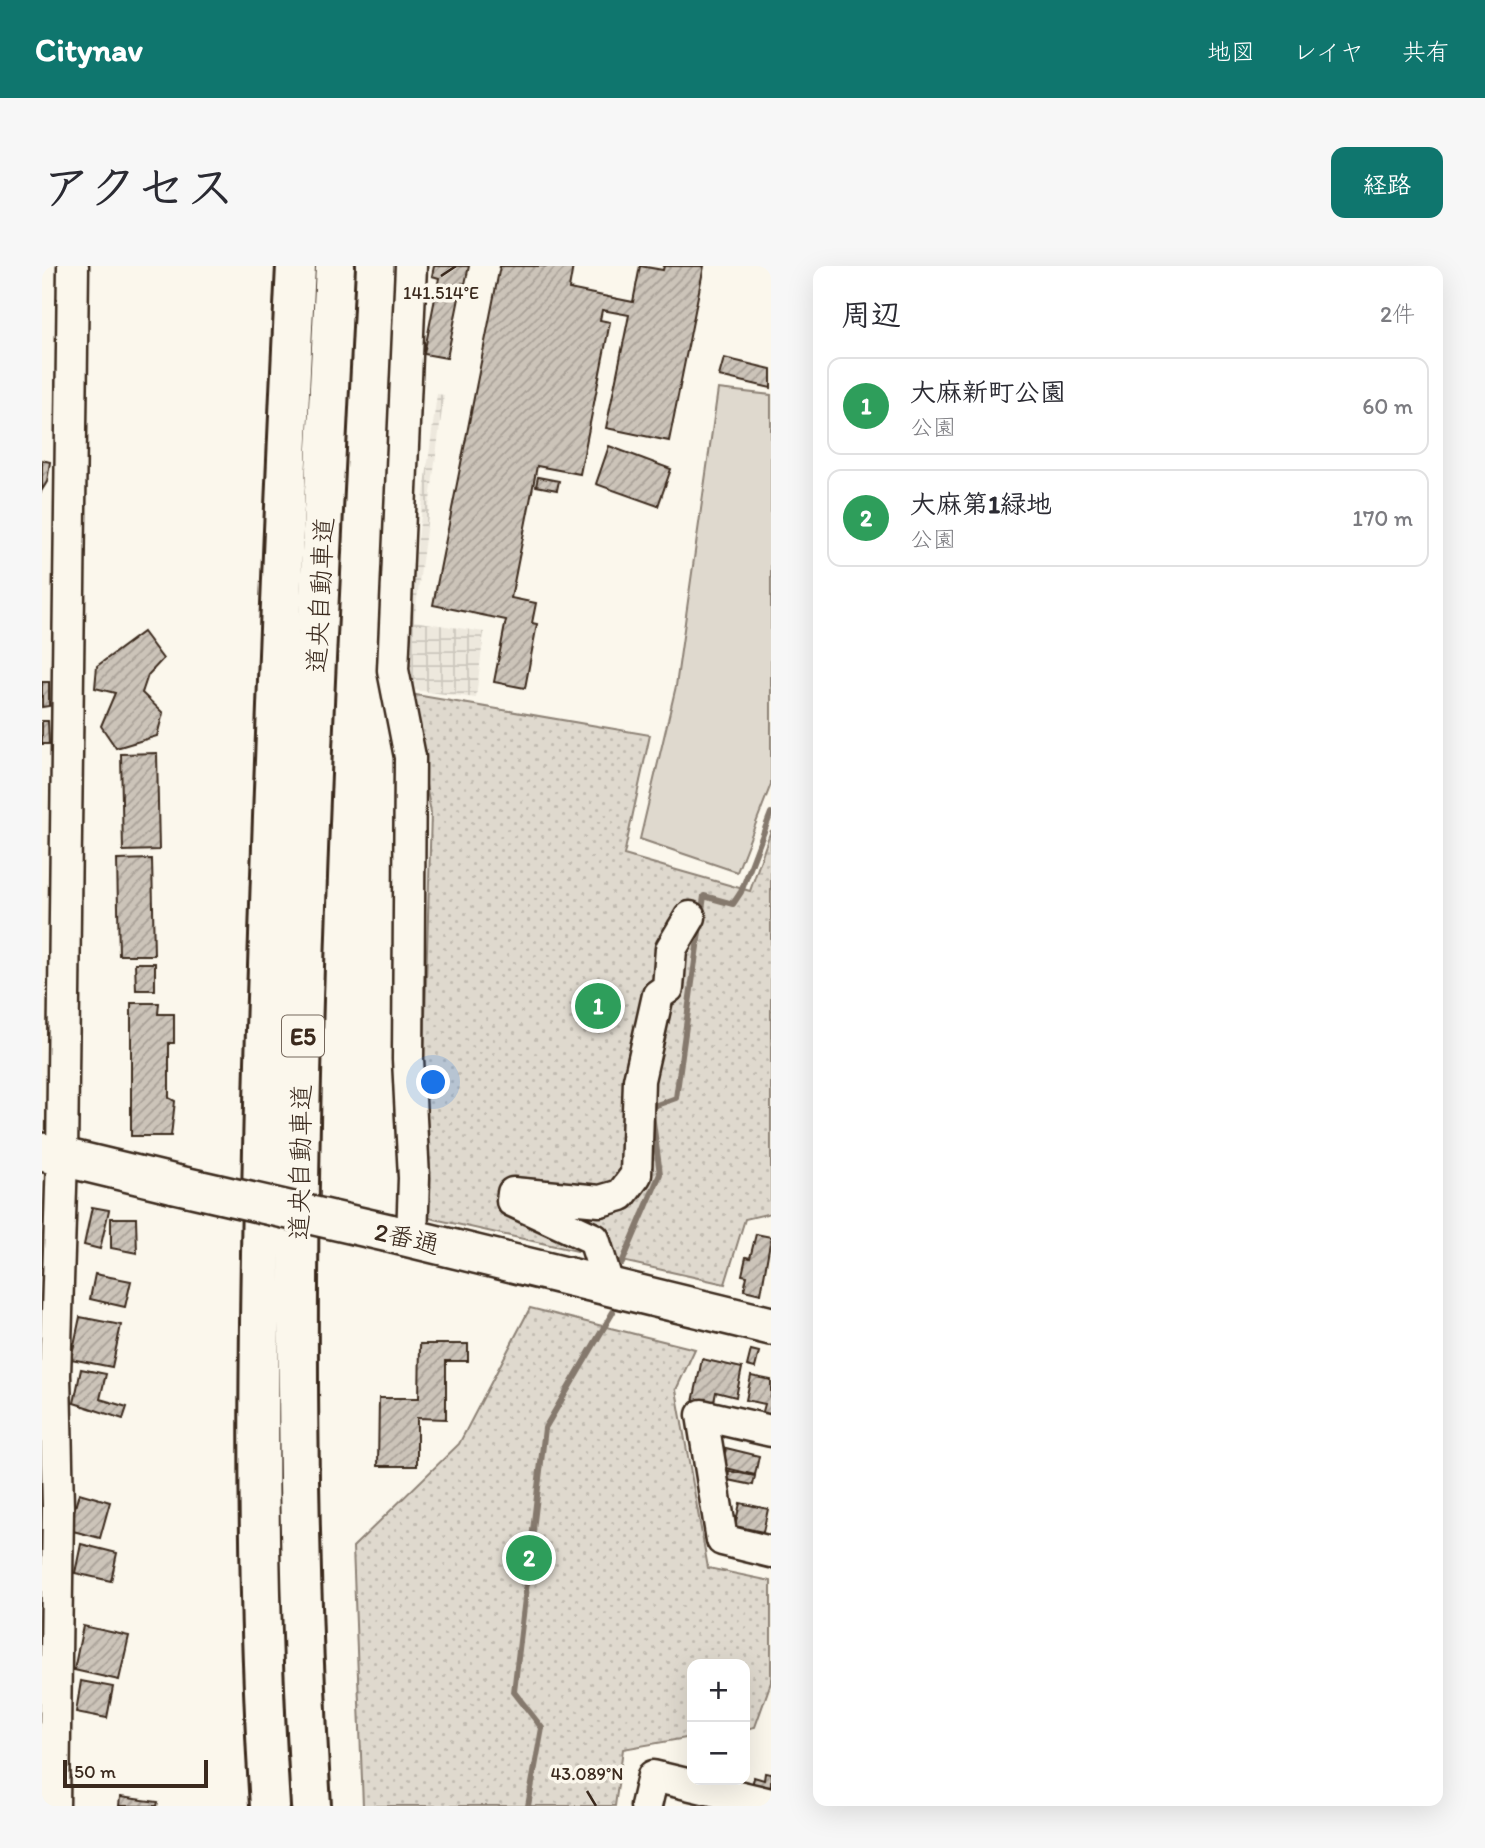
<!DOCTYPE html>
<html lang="ja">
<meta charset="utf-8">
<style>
body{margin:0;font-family:Itim,"Klee One",sans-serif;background:#f7f7f7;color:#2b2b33}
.controls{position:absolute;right:21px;bottom:21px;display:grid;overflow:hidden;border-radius:14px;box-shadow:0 7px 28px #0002}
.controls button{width:63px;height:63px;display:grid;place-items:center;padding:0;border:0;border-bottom:2px solid #e1e1e2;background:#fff;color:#2b2b33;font:35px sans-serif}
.scale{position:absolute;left:21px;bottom:18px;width:145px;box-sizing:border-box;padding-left:7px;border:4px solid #3b2a1e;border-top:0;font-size:19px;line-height:24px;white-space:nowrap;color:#3b2a1e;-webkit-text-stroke:5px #fbf7ec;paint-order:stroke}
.you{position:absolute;left:392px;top:817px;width:24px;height:24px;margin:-18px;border:5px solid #fff;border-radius:50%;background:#1a73e8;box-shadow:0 0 0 10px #1a73e833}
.badge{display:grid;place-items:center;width:46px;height:46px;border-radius:50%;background:#0f766e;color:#fff;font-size:23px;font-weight:700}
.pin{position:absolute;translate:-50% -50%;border:4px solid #fff;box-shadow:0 2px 7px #0006}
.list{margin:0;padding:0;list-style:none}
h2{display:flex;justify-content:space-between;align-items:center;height:91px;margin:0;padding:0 28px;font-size:30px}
h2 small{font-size:23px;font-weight:400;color:#7c7c81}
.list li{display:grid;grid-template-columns:46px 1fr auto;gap:21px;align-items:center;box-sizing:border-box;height:98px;margin:0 14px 14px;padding:0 14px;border:2px solid #e1e1e2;border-radius:14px}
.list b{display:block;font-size:26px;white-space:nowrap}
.list p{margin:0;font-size:23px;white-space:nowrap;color:#7c7c81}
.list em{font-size:23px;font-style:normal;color:#7c7c81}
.map{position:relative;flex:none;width:729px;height:1540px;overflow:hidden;border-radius:14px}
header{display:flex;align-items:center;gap:42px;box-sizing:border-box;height:98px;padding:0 35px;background:#0f766e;color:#fff}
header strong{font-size:33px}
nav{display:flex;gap:38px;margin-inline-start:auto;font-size:24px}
.intro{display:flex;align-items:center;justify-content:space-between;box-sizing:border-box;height:168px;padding:0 42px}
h1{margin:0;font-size:49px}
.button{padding:18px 32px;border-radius:14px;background:#0f766e;color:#fff;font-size:24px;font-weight:700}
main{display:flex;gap:42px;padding:0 42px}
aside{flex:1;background:#fff;border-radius:14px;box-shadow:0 7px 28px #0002}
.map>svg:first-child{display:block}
.industrial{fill:url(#industrial-grid)}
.green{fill:#dfd9ce;stroke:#8d8276;stroke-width:2}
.park{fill:url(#park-dots);stroke:#8d8276;stroke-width:2}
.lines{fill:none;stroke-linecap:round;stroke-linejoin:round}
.stream{stroke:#85796d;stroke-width:6}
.building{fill:url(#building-hatch);stroke:#3b2a1e;stroke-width:2}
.minor-casing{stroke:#3b2a1e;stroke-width:35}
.major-casing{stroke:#3b2a1e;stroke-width:42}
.highway-casing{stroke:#3b2a1e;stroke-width:44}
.minor{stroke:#fbf7ec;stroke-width:30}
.major{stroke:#fbf7ec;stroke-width:37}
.highway{stroke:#fbf7ec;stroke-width:38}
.major-bridge-casing{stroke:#3b2a1e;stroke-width:42;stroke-linecap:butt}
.major-bridge{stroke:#fbf7ec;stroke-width:37}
.ticks{fill:none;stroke:#3b2a1e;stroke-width:2.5}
.labels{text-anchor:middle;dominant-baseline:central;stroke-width:7;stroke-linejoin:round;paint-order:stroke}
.shield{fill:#fbf7ec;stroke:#75685c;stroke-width:2}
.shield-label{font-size:24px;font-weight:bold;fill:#3b2a1e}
.street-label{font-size:26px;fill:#3b2a1e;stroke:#fbf7ec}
.ticks-label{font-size:18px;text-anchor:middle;fill:#3b2a1e;stroke:#fbf7ec;stroke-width:7;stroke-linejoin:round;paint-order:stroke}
</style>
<header>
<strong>Citynav</strong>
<nav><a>地図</a><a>レイヤ</a><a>共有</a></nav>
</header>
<div class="intro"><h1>アクセス</h1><a class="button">経路</a></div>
<main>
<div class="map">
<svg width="729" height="1540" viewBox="0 0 729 1540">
<defs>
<pattern id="industrial-grid" width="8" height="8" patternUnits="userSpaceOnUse" patternTransform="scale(1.75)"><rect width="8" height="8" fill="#ede8dd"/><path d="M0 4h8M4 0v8" fill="none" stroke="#ccc7bd"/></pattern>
<pattern id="park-dots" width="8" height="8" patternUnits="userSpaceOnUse" patternTransform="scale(1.75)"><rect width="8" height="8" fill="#dfd9ce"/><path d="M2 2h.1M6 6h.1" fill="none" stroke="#c0bab0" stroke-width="1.8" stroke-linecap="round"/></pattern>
<pattern id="building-hatch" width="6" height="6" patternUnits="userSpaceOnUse" patternTransform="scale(1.75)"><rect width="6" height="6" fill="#ccc4b9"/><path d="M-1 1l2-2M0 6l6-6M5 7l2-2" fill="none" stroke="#a79f96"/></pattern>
</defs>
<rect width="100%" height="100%" fill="#fbf7ec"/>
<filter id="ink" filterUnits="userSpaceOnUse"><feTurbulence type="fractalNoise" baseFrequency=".0143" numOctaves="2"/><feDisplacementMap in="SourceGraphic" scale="14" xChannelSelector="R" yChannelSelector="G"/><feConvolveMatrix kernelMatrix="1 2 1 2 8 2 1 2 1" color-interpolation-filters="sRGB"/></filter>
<g filter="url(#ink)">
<!-- industrial -->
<path class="industrial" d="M395,128L402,129L372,355L442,366L434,432L372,424L361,386Z"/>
<!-- green -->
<path class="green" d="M676,123L729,129V518L695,606L598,573L634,420Z"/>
<!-- park -->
<g class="park">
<path d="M368,428L608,469L582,589L708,625L729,564V947L703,953L683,1018L383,951L380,856L389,547Z"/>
<path d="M488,1042L653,1083L634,1124L666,1302L729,1315V1416L713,1461L703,1463V1398H650V1471L581,1483L573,1540H321L311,1281L417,1178Z"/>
</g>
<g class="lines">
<!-- stream -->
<g class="stream">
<path d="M580,997L618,908L609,841L634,832L662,630L691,638L699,626L729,547"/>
<path d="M486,1540L500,1462L472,1426L503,1162L571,1046"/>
</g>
</g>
<!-- building -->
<g class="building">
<path d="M392,0H427L423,18L420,17L405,92L382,88L397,12L390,10Z"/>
<path d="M458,0H531L527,23L591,36L598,0L621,4L622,0H662L627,175L564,162L587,49L560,44L558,54L568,56L538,208L495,200L469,332L494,337L490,357L495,358L483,422L452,416L464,354L391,339Z"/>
<path d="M682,92L729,103V122L677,110Z"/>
<path d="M567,180L629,203L616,240L554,218Z"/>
<path d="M0,194L8,196L5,216L0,224Z"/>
<path d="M496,211L517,215L515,224L494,220Z"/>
<path d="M101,366L121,393L106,409L100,427L121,447L115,470L74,482L59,460L73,427L53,422L55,400Z"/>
<path d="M0,416H7V440L0,441Z"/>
<path d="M0,455H6L7,478H0Z"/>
<path d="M115,487L117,584L81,585L79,488Z"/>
<path d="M110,593L112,689H77L75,594Z"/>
<path d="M93,697H113V724H94Z"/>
<path d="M89,737H117L116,748H132V777H127V832L133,835L129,870H89Z"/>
<path d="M50,941L67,944L58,983L42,979Z"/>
<path d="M69,952H94L95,987L69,982Z"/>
<path d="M714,968L729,971L719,1028L702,1024L705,1010L700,1009L704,991L708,992Z"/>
<path d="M53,1008L89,1015L83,1041L48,1033Z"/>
<path d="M38,1051L79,1059L70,1101L29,1093Z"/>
<path d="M378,1078H426V1095H404V1153L375,1152V1200H336L337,1132H377Z"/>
<path d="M709,1084L717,1086L713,1102L705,1100Z"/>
<path d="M660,1093L700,1102L694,1131L674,1126L671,1141L651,1136Z"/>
<path d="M39,1103L64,1108L58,1133L85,1141L81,1153L32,1137Z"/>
<path d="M709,1110L729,1114V1151L720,1149L723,1138L704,1134Z"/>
<path d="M684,1182L717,1190L713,1209L680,1201Z"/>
<path d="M687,1205L713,1210L711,1219L686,1214Z"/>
<path d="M37,1227L68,1236L58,1272L27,1264Z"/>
<path d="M698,1237L726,1243L721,1266L693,1260Z"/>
<path d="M39,1278L75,1287L69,1315L33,1307Z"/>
<path d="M41,1360L87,1370L77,1414L32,1404Z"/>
<path d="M39,1415L71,1421L65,1452L34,1446Z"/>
<path d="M723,1507L729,1508V1529L709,1525L712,1511L722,1514Z"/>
<path d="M78,1531L116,1536L115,1540H77Z"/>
</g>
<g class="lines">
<defs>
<g id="minor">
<path d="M369,0L351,404L368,491L366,793L372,912L370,973"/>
<path d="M567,1021L552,973L470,935L471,927L558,935L579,929L594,909L597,814L616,729L626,722L629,683L648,651"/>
<path d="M729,1165L660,1149L680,1274L729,1286"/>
<path d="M12,1540L16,1242L13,1109L20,891L31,0"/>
<path d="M604,1540L611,1510L729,1538"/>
</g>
<g id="major">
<path d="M0,886L133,918"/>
<path d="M347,967L729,1060"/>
</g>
<g id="highway">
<path d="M228,1540C212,1293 217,1044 223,797C231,531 241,265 254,0"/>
<path d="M269,1540C238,1027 268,512 293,0"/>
</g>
</defs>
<!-- minor casing -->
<use href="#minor" class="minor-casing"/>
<!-- major casing -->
<use href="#major" class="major-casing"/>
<!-- highway casing -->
<use href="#highway" class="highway-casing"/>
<!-- minor -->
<use href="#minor" class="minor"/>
<!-- major -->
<use href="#major" class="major"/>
<!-- highway -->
<use href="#highway" class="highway"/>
<defs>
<path id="major-bridge" d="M133,918L347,967"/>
</defs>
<!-- major-bridge casing -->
<use href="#major-bridge" class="major-bridge-casing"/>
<!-- major-bridge -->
<use href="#major-bridge" class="major-bridge"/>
</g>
</g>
<!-- ticks -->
<path class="ticks" d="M399,10L414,0M545,1525L554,1540"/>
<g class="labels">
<!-- shield labels -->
<rect class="shield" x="240" y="749.5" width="42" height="41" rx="5"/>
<g class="shield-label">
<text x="261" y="770">E5</text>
</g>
<!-- street labels -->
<g class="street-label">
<text transform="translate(278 329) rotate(-87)">道央自動車道</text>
<text transform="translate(258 896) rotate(-89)">道央自動車道</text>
<text transform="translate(365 972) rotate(13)">2番通</text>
</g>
</g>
<g class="ticks-label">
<text x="399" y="33">141.514°E</text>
<text x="545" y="1514">43.089°N</text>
</g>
</svg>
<div class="controls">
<button>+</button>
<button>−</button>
</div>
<div class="scale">50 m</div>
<div class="you"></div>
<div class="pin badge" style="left:556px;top:740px;background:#2e9e5b">1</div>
<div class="pin badge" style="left:487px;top:1292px;background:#2e9e5b">2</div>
</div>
<aside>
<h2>周辺<small>2件</small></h2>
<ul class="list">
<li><span class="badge" style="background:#2e9e5b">1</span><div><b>大麻新町公園</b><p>公園</p></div><em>60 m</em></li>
<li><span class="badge" style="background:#2e9e5b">2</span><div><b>大麻第1緑地</b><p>公園</p></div><em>170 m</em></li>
</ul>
</aside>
</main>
